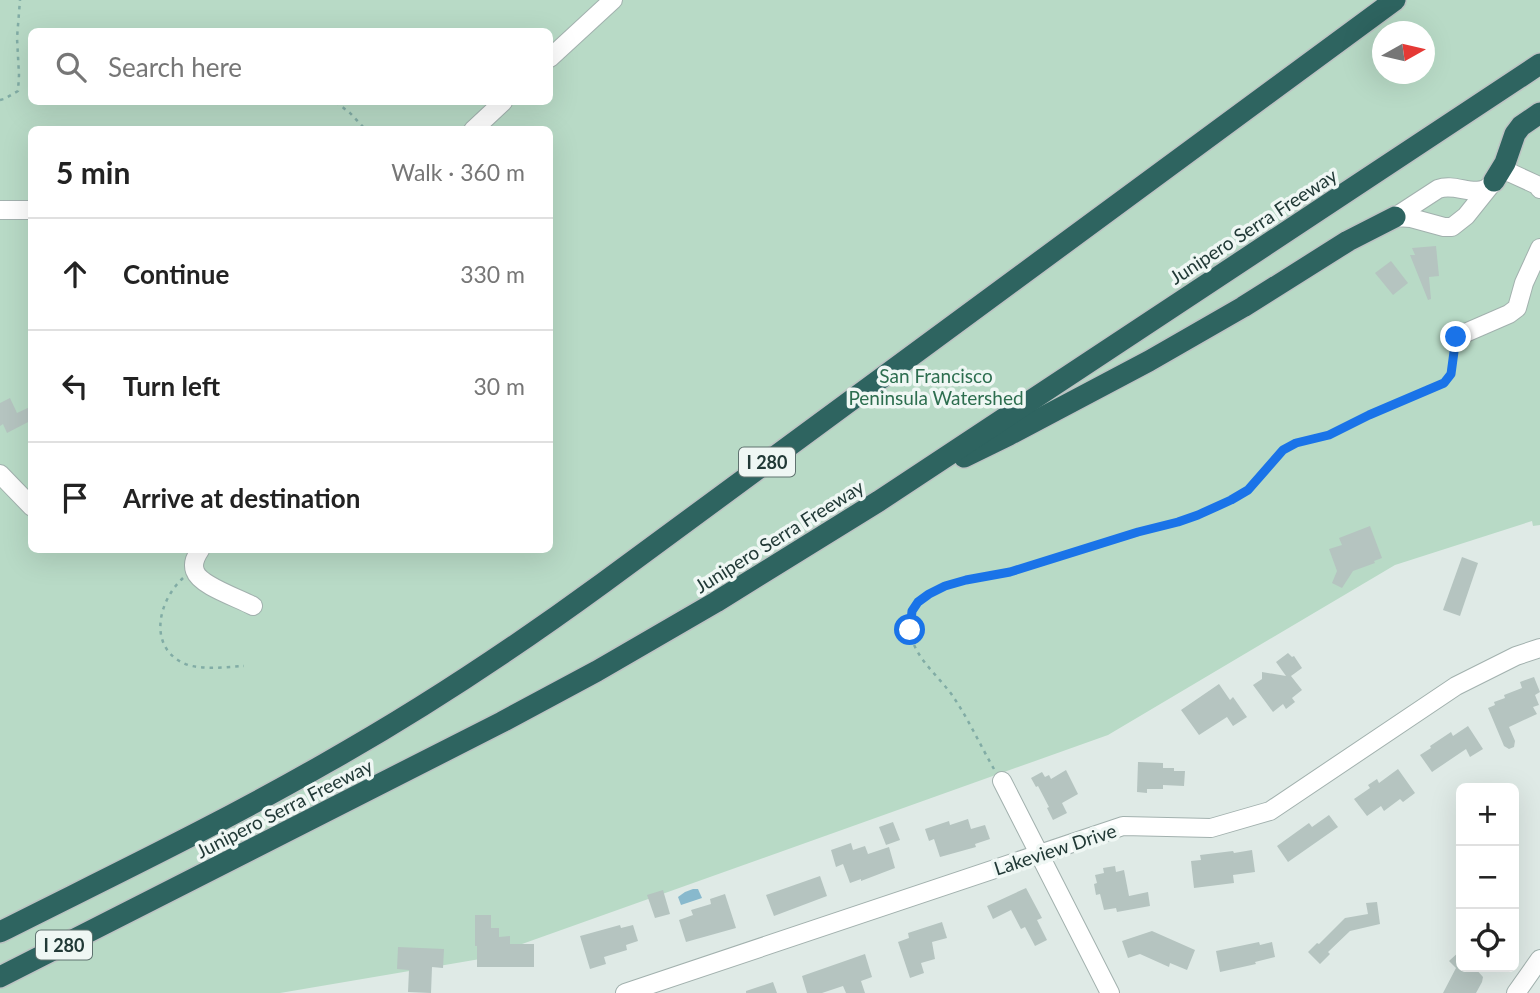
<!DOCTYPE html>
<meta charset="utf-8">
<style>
body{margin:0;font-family:Lato,sans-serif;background:#f6f6f6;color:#222}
.controls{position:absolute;right:21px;bottom:21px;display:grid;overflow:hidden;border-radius:10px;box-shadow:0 7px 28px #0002}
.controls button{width:63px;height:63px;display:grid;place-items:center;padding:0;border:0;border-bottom:2px solid #e0e0e0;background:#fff;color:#222;font:35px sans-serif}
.compass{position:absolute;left:1372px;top:21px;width:63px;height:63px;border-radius:50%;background:#fff;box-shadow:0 7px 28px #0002;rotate:82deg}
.stop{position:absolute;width:21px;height:21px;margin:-16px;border:5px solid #1a73e8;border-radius:50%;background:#fff}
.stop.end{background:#1a73e8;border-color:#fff;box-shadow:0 2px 7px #0008}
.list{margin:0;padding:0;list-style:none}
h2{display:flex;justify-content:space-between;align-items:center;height:91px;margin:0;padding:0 28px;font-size:30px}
h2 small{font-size:23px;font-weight:400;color:#767676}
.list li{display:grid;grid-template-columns:46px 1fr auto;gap:21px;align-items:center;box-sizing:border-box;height:112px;padding:0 28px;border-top:2px solid #e0e0e0}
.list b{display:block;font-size:26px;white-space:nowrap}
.list em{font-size:23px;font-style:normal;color:#767676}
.icon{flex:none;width:38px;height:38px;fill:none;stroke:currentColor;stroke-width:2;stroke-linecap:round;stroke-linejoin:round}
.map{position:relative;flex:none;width:1540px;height:993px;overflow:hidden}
.search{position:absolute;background:#fff;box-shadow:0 7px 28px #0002;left:28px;top:28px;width:525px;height:77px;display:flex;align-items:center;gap:18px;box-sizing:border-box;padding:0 24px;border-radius:10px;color:#767676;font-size:26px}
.panel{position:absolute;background:#fff;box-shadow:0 7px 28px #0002;left:28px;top:126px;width:525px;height:427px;border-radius:10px}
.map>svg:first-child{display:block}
.green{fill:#b8dac6;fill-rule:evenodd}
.water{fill:#88b9cd}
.building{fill:#b5c4c0}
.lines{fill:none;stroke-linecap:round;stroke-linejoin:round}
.minor-casing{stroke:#a2b1ae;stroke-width:20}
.highway-casing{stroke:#bcc4c3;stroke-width:24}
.path{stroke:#81aca5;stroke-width:2.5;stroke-dasharray:3.5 5;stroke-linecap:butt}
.minor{stroke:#fff;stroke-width:18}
.highway{stroke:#2e6460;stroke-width:21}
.route{stroke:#1a73e8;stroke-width:9}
.labels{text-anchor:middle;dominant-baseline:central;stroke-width:7;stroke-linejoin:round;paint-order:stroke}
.shield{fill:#eff7f4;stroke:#5f726f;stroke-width:2}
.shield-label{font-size:18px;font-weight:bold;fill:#213936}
.street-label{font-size:19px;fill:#213936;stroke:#eff7f4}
.park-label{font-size:19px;fill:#2d6e4f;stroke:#eff7f4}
</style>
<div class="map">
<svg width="1540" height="993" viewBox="0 0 1540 993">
<rect width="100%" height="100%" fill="#dfeae6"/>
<!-- green -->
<path class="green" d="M0,0H1540V525L1533,526L1532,521L1395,565L1108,735L480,959L280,993H0ZM32,32H550V102H32ZM1382,32H1424V74H1382ZM32,130H550V550H32Z"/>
<!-- water -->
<path class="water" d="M693,889H698L702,898L681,905L678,897L685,892Z"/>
<!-- building -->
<g class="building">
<path d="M1436,246L1439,276L1429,277L1431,299L1428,300L1410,255H1415L1412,248Z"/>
<path d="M1391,261L1408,283L1393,295L1375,273Z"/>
<path d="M10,398L17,413L32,406V420L7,433L3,424L0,426V403Z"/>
<path d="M1370,526L1382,558L1374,561L1375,563L1353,571L1342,588L1332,583L1337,571L1329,549L1342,545L1339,538Z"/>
<path d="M1462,557L1478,563L1460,616L1443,610Z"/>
<path d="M1288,653L1292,657L1294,656L1302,668L1291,676L1302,690L1292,698L1295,702L1286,709L1283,704L1273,712L1253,685L1262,679V672L1286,676L1276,662Z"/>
<path d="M1534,677L1540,692L1535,695L1539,705L1533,707L1537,714L1509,727L1515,741L1514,747L1509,749L1504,746L1488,708L1495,705L1494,702L1505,698L1504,695L1522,688L1520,682Z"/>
<path d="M1219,684L1230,700L1233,697L1247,717L1233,726L1227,717L1199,735L1181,710Z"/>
<path d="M1468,726L1483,749L1470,757L1466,749L1432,772L1420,755L1431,748L1430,746L1451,732L1453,736Z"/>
<path d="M1138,762L1163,763V768H1174V771H1185L1184,786L1163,785V789H1147V793L1137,792Z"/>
<path d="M1398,769L1415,793L1403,802L1400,799L1384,811L1381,806L1367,816L1354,799L1370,788L1368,785L1377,779L1379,783Z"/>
<path d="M1066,770L1078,794L1062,803L1067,813L1053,820L1047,808L1049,807L1038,786L1036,787L1031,778L1042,772L1045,777L1049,775L1051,779Z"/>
<path d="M1329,815L1338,827L1288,862L1277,846L1309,823L1312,827Z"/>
<path d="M968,819L971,829L985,825L990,839L975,844L976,847L940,857L934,839L929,841L925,829L949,821L950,825Z"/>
<path d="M893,822L900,840L886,845L879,827Z"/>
<path d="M851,843L853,850L865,846L868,854L889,847L895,868L861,881V879L850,883L843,864L836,867L831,850Z"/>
<path d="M1252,850L1255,872L1233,875L1234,883L1194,888L1191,861L1201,860L1200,855L1233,851L1234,853Z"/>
<path d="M1115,866L1116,872L1124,870L1129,896L1148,892L1150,906L1117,912L1116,908L1104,910L1100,894L1096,895L1094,884L1097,883L1095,875L1104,873L1103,868Z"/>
<path d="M820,876L827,896L774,916L766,895Z"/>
<path d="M1026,888L1042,918L1037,920L1047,940L1035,946L1025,927L1021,929L1011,910L993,919L987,906Z"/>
<path d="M663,890L670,914L655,918L647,895Z"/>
<path d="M725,894L736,928L686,942L679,920L693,915L691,910L711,904L710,899Z"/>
<path d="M1377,902L1380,924L1350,931L1328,952L1330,954L1320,964L1308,952L1317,943L1319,944L1345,918L1368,914L1366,903Z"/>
<path d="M475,915H491V928H499V937L510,936V944H534V967H477V946H475Z"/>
<path d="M942,922L947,938L932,942L935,959L921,963L924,973L910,978L898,942L909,938L908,933Z"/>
<path d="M620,925L621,928L633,925L638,941L626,945L627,950L604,957L606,964L590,969L580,936Z"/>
<path d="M1152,931L1195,950L1187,970L1170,963L1169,967L1140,954L1128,958L1122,941Z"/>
<path d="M1259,942L1260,945L1272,942L1275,957L1255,962L1256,964L1220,972L1216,951Z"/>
<path d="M398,947L444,949L443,968L432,967L431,993L408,992L409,970L397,969Z"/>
<path d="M1461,950V967H1474L1483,977L1482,982L1476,993H1443L1456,968L1449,961Z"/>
<path d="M865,954L872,977L861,981L865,993H846L843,986L822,993H807L802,976Z"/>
<path d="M773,982L777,993H746V991Z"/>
</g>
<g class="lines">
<defs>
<g id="minor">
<path d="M550,58L613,0"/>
<path d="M473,130L503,102"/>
<path d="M1502,169L1537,185L1540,189"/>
<path d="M0,210H32"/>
<path d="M1395,217L1411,218L1444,227H1452L1466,216L1494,181"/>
<path d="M1395,217L1438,189C1457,182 1476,200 1492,184"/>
<path d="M1456,337L1509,314L1517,308L1524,283L1540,248"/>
<path d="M0,474L32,507"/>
<path d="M200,550C196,556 192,563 195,571C200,586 239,598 253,606"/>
<path d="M1002,781L1110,993"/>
<path d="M625,993L1123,826L1211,828L1270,811L1456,686L1516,656L1540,648"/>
<path d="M1516,993L1540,959"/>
</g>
<g id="highway">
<path d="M1494,181L1505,163L1515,134L1521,126L1540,113"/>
<path d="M964,457L1009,435L1149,361L1243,307L1348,241L1395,217"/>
<path d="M0,932C109,877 220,824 326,763C422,709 514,648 603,583L1395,0"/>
<path d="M0,977L502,722L597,671L716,602L879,501L1540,64"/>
</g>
</defs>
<!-- minor casing -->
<use href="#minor" class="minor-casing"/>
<!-- highway casing -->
<use href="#highway" class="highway-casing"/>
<!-- path -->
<g class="path">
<path d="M0,100L4,99L18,91L19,75L17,38L20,0"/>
<path d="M336,102L350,113L366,130"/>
<path d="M183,578C157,602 147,650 188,665C206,670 226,667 244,666"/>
<path d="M994,769C980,745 968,718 952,695C939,677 920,662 912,640C909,632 909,622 912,614C922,580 986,578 1015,570C1043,562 1072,553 1101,544C1149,529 1202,521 1244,492C1260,481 1268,461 1284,449C1297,440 1314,440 1329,436C1344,431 1357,421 1371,414C1395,403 1420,393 1444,383L1451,374L1455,350"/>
</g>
<!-- minor -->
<use href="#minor" class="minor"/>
<!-- highway -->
<use href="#highway" class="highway"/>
</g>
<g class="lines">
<!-- route -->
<path class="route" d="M910,630L912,611L918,602L929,594L945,586L966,580L1010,572L1138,532L1178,522L1198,515L1231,500L1248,490L1283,450L1296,443L1329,435L1369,415L1444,383L1451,374L1456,337"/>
</g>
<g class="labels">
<!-- shield labels -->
<g class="shield">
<rect x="739" y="447.5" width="56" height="29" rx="5"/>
<rect x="36" y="930.5" width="56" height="29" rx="5"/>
</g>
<g class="shield-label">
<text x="767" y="462">I 280</text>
<text x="64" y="945">I 280</text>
</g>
<!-- street labels -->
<g class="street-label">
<text transform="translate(1253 226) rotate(-33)">Junipero Serra Freeway</text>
<text transform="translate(779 536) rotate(-32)">Junipero Serra Freeway</text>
<text transform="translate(284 808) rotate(-27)">Junipero Serra Freeway</text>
<text transform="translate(1055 849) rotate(-18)">Lakeview Drive</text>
</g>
<!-- park labels -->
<g class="park-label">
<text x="936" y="375">San Francisco<tspan x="936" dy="22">Peninsula Watershed</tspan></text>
</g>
</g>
</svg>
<div class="controls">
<button>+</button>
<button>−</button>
<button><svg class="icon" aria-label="locate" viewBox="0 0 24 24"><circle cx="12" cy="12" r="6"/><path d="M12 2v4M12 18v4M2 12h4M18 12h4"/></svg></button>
</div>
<svg class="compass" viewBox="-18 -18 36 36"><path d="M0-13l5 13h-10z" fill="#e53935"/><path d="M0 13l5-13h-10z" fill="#767676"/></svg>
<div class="stop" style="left:910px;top:630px"></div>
<div class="stop end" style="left:1456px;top:337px"></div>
<div class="search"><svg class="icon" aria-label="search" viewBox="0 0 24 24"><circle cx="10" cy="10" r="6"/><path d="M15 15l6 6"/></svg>Search here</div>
<section class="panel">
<h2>5 min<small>Walk · 360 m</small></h2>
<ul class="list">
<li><svg class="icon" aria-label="ahead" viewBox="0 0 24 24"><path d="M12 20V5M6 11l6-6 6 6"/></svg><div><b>Continue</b></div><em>330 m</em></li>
<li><svg class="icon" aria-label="left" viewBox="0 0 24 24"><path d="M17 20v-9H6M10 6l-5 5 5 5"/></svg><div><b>Turn left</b></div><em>30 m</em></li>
<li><svg class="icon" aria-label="arrive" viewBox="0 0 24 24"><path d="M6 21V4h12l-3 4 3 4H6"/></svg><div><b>Arrive at destination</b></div></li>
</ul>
</section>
</div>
